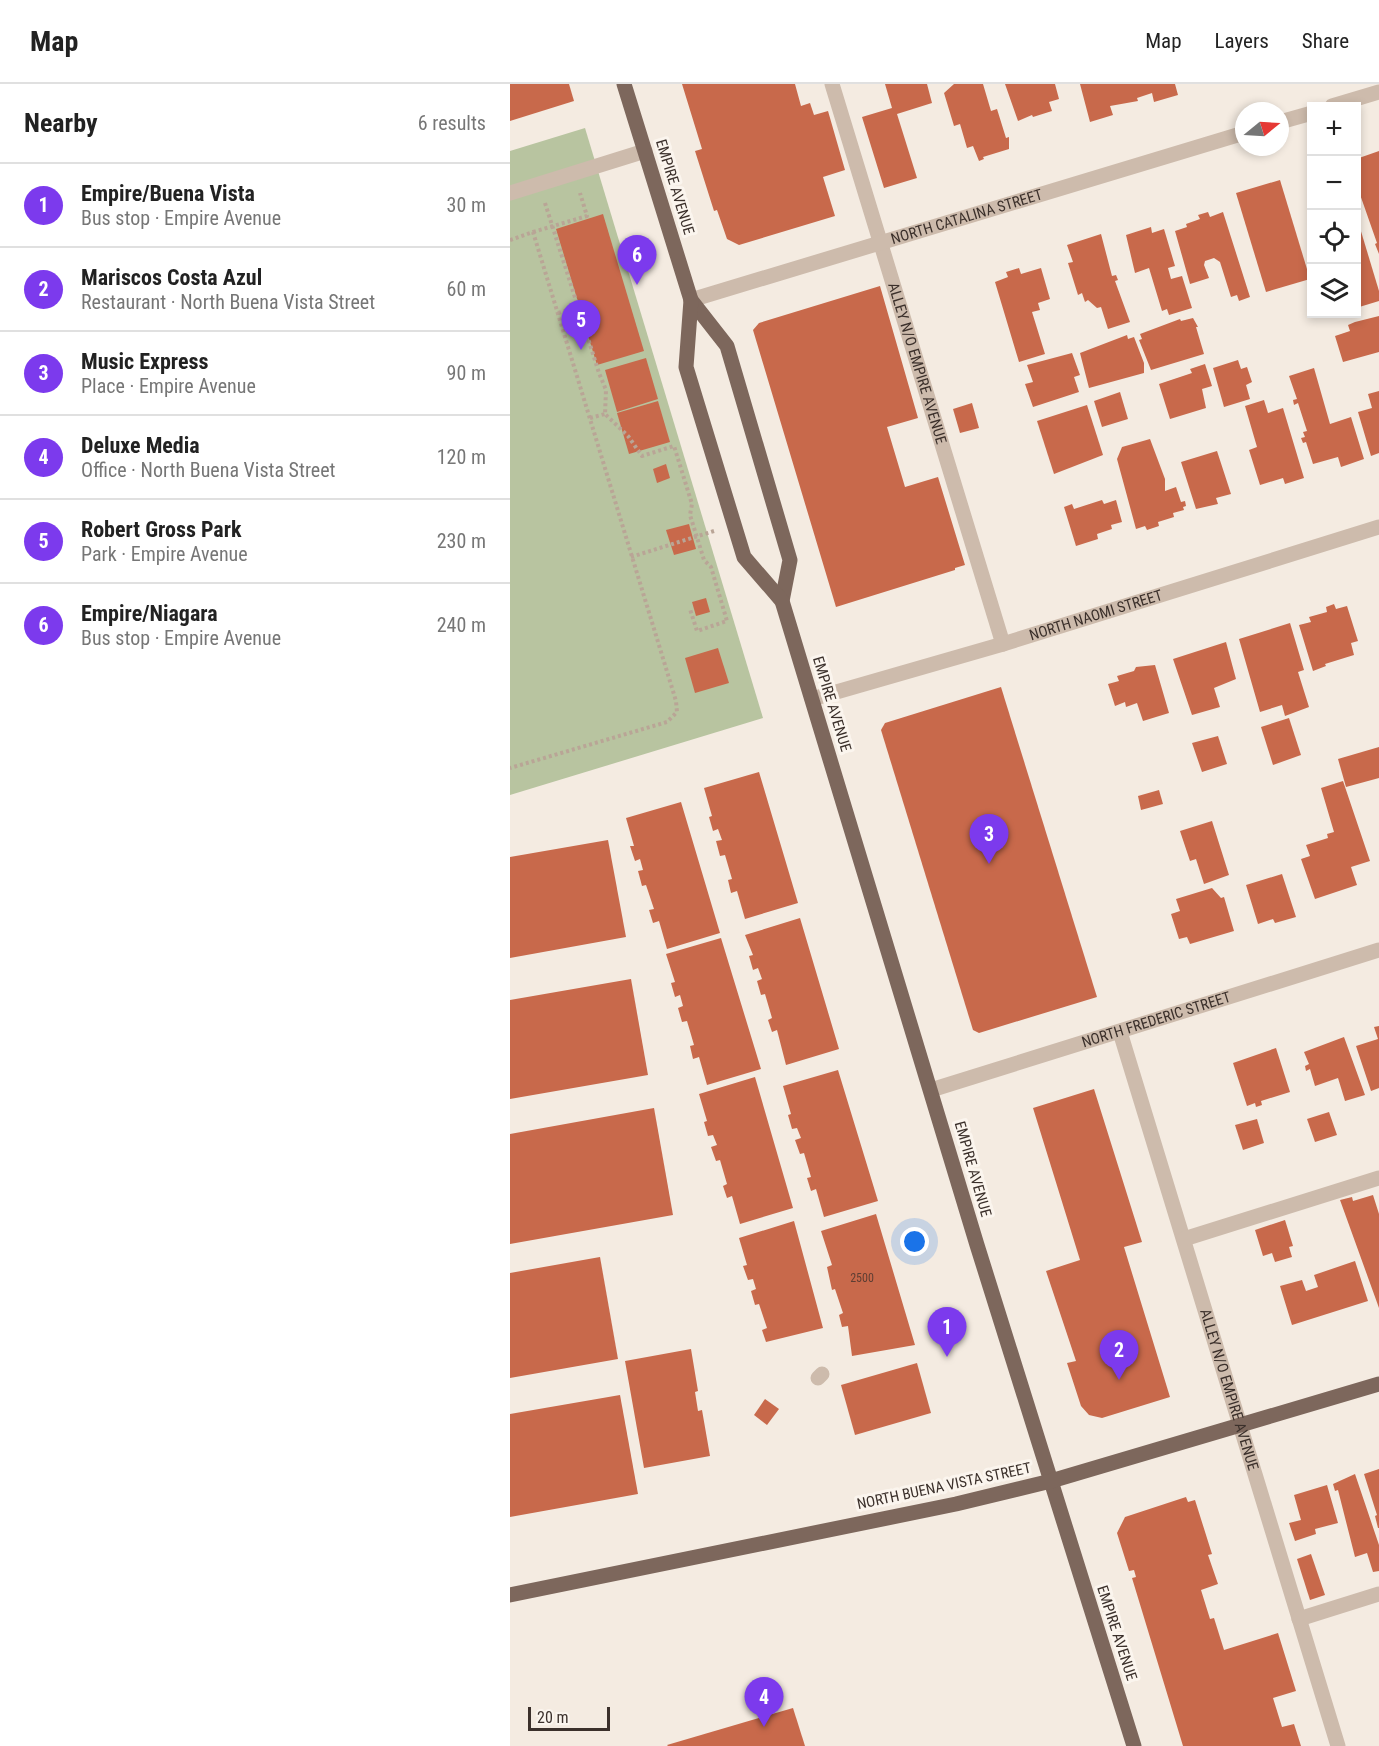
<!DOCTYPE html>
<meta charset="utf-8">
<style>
body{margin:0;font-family:"Roboto Condensed",sans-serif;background:#f6f6f6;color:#222}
.controls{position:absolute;right:18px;top:18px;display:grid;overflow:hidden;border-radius:0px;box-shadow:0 3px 9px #0003}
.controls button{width:54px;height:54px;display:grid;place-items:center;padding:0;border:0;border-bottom:2px solid #e0e0e0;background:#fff;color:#222;font:30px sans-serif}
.compass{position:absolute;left:725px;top:18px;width:54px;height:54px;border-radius:50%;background:#fff;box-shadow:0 3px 9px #0003;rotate:72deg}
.scale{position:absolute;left:18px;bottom:15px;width:82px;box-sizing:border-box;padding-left:6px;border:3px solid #3b302b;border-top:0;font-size:16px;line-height:21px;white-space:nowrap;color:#3b302b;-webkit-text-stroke:4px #fbf5ee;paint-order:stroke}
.you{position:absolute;left:405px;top:1158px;width:21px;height:21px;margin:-15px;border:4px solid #fff;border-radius:50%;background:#1a73e8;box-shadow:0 0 0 9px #1a73e833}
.badge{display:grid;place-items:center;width:39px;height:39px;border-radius:50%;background:#7c3aed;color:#fff;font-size:20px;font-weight:700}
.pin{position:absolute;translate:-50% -50px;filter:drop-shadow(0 2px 3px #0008)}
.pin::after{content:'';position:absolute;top:32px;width:21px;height:18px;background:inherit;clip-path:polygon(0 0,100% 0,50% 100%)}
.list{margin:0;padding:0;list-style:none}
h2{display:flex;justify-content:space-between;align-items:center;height:78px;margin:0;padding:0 24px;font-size:26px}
h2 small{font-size:20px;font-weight:400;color:#767676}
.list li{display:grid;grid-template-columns:39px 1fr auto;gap:18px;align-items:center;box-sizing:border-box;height:84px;padding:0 24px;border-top:2px solid #e0e0e0}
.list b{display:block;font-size:22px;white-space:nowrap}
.list p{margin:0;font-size:20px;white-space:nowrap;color:#767676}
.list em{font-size:20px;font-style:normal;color:#767676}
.icon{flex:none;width:33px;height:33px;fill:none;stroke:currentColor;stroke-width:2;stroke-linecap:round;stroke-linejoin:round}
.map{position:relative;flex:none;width:869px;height:1662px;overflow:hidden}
header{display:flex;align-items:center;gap:36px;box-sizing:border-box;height:84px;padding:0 30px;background:#fff;border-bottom:2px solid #e0e0e0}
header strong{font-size:28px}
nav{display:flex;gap:33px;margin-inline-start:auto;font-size:21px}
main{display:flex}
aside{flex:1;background:#fff}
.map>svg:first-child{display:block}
.green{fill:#b8c4a0}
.building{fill:#c8694b}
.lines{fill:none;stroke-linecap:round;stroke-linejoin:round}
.path{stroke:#b9a596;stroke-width:4;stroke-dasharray:3 3;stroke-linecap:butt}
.minor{stroke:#cdbbac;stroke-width:15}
.major{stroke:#7d675c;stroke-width:15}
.labels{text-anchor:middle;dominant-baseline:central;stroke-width:6;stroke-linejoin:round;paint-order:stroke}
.number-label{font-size:12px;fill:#5e3e33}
.street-label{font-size:15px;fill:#3b302b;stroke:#fbf5ee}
</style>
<header>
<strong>Map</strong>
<nav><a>Map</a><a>Layers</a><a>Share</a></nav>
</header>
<main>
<aside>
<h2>Nearby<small>6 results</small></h2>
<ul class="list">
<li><span class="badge">1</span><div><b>Empire/Buena Vista</b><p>Bus stop · Empire Avenue</p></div><em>30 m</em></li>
<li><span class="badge">2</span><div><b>Mariscos Costa Azul</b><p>Restaurant · North Buena Vista Street</p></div><em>60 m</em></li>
<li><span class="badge">3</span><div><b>Music Express</b><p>Place · Empire Avenue</p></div><em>90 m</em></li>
<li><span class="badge">4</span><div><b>Deluxe Media</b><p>Office · North Buena Vista Street</p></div><em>120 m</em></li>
<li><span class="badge">5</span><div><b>Robert Gross Park</b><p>Park · Empire Avenue</p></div><em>230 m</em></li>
<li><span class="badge">6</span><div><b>Empire/Niagara</b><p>Bus stop · Empire Avenue</p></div><em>240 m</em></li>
</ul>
</aside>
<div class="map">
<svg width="869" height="1662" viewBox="0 0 869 1662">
<rect width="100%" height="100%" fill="#f4ebe1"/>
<!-- green -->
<path class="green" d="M75,44L253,634L0,711V67Z"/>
<!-- building -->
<g class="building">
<path d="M0,0H59L64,17L0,37Z"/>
<path d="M172,0H285L291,22L300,19L304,31L318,27L335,86L313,93L325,132L229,161L217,155L207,126L204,127L185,67L192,65Z"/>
<path d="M375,0H417L422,19L387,30L407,94L374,104L352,33L382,24Z"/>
<path d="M444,0H473L481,27L487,25L496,54L499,53V65L473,73L474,75L469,77L463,62L457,64L450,40L444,42L434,9Z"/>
<path d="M495,0H545L549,15L539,18L542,27L523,33L522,31L508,37Z"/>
<path d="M570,0H665L668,11L644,18L642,9L627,14L628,17L600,22L603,31L580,38Z"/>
<path d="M869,67V170L865,160L867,159L846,99V68L849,74Z"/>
<path d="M770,96L800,195L756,208L726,109Z"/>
<path d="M698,128L700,133L713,128L740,213L729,217L727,211L721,213L710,178L704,174L695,177L694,181L699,194L680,200L665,147L677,143L676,140L690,135L688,131Z"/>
<path d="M93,130L134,267L87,281L46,145Z"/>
<path d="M847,134L869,207V217L846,224Z"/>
<path d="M641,143L642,149L654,145L665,182L658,184L661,195L672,192L682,224L659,231L657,225L652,227L639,184L625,189L616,151Z"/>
<path d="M591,150L602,192L606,191L608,196L605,197L620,238L598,245L591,223L587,224L578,216L575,218L572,209L568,211L558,179L563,178L557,161Z"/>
<path d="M509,184L511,190L531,184L540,215L528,219L530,226L522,228L535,270L509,278L485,198L498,193L496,188Z"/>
<path d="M370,202L408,334L377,343L395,403L428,393L455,481L445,484V486L326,523L243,246L249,239Z"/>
<path d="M869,232V268L833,278L825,252L840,247L838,241L845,238Z"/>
<path d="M683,234L688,243H686L694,270L641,286L629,256L632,255L630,250L670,235L671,237Z"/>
<path d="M617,251L618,255L624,253L634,279V289L579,304L570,269Z"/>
<path d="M562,269L570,291L564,293L569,308L523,323L515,300L523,298L517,281Z"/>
<path d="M136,274L148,315L107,328L95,286Z"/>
<path d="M728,276L731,285L737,283L742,298L736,301L740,315L714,323L703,284Z"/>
<path d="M695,280L702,302L692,305L696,324L660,335L649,300L682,289L680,285Z"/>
<path d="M804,284L820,340L841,333L854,375L831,383L828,373L803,380L796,358L793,359L791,354L795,353L793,348L797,347L788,319L784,321L783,316L787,315L779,292Z"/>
<path d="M869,307V369L861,372L848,328L862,324L858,310Z"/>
<path d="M610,308L618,335L592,343L584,317Z"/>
<path d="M754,316L758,329L773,324L794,394L775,400L773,394L750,401L739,366L747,363L735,322Z"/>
<path d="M148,317L160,358L119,370L107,329Z"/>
<path d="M462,319L469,344L450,349L443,325Z"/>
<path d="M577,321L593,371L544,390L527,337Z"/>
<path d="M640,355L655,395V407L666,403L671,418L675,417L676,422L673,423L674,426L663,429L664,433L648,438L649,442L637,446L635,442L626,445L607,375L612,363Z"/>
<path d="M707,367L721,410L706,414L708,420L686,425L671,378Z"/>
<path d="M156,380L160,394L147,399L143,385Z"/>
<path d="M592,416L594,420L606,416L612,438L601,441L602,445L587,450L588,455L566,462L554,423L562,420L564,425Z"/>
<path d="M179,440L186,465L164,471L156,446Z"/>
<path d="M196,514L200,528L186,532L182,518Z"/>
<path d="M824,520L826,525L837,522L848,557L841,559L844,571L815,580L816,582L803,587L789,541L801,538L799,533L817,528L816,523Z"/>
<path d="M780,539L794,586L788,588L799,623L775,632L772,621L750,628L729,555Z"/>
<path d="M716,558L726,595L704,604L710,623L682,631L663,575Z"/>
<path d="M208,564L219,599L185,609L175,574Z"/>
<path d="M645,581L659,629L633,637L627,619L616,623L615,618L605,622L598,600L609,597L607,592L624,587L626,583Z"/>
<path d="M491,603L587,913L469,949L463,946L371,646L375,639Z"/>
<path d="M779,634L791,671L763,681L751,643Z"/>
<path d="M708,652L717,680L692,688L682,659Z"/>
<path d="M869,663V694L836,703L828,675Z"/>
<path d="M249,688L288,819L235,835L227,807L221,809L218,796L222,795L215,771L210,772L206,757L212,756L208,745L203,747L199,733L202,732L194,704Z"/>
<path d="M833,697L860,777L841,783L847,801L805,815L791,775L800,772L796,761L818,754L817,750L824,748L811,704Z"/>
<path d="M649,706L653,720L631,726L628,712Z"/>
<path d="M171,718L210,849L157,865L149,837L143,839L139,826L144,825L136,801L132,802L128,787L133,786L130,775L125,777L120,762H124L116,734Z"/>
<path d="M702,737L719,791L694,800L686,775L680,777L670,747Z"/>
<path d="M98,756L116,853L0,874V773Z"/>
<path d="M772,790L786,833L765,839L763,835L748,840L736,801Z"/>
<path d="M702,804L711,814L714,813L724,847L680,860L677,853L669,855L661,830L670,827L666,815Z"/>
<path d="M290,834L329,965L276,981L267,946L262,948L258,936L262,934L255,910L251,911L247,897L252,895L248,884L243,886L239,872L243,871L235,851Z"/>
<path d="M211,854L251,985L197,1001L189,973L183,975L180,962L184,961L177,937L172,938L168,924L173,922L170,911L165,913L161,899L165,898L156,870Z"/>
<path d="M121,895L138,991L0,1015V916Z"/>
<path d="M869,942V1004L861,1007L846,962L868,955L864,943Z"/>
<path d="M834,953L855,1011L835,1017L828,994L805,1002L800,985L796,987L795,982L799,980L794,968Z"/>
<path d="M766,964L780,1008L751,1017L752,1021L746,1023L745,1019L737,1022L723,979Z"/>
<path d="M328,986L368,1117L314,1133L306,1105L301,1107L297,1094L301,1093L294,1069L290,1070L285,1056L291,1054L287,1044L282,1045L278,1031L281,1030L273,1002Z"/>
<path d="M245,993L283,1124L230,1140L222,1112L217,1114L213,1102L217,1100L210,1076L206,1077L201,1063L207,1061L203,1051L198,1052L194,1038L197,1037L189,1010Z"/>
<path d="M584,1005L632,1158L614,1163L660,1313L592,1334L579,1331L571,1322L557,1279L566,1277L536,1187L570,1176L523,1024Z"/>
<path d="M144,1024L163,1131L0,1160V1050Z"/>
<path d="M819,1028L827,1051L805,1058L797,1035Z"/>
<path d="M747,1035L754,1059L733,1066L725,1041Z"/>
<path d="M863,1111L869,1130V1224L830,1116L842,1113L843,1117Z"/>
<path d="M366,1130L405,1261L342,1272L338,1242L332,1243L329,1231L333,1229L325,1205L322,1206L317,1183L322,1181L311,1147Z"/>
<path d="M775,1136L783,1162L779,1163L782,1173L765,1178L762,1169L753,1172L745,1146Z"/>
<path d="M284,1137L313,1244L256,1258L252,1246L257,1244L249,1220L245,1221L241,1207L246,1205L243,1195L238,1196L233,1182L237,1181L229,1154Z"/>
<path d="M90,1173L108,1275L0,1294V1189Z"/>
<path d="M845,1177L858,1217L782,1241L770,1202L792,1196L796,1207L808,1203L804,1191Z"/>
<path d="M181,1265L188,1307L185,1308L188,1327L192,1326L200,1372L134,1384L115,1277Z"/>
<path d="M407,1279L421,1329L345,1351L331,1301Z"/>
<path d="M110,1311L128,1410L0,1433V1330Z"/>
<path d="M255,1315L269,1325L257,1341L244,1331Z"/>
<path d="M869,1385V1444H868L865,1432L867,1431L854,1390Z"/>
<path d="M845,1390L869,1461V1487L863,1488L857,1469L845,1473L828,1406L825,1407L823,1400Z"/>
<path d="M817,1401L828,1439L805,1445L806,1450L785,1457L779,1439L791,1436L784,1411Z"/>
<path d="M676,1413L678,1418L685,1416L702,1470L698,1471L708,1500L691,1506L700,1535L704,1534L714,1566L768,1549L786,1607L763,1614L772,1643L784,1640L791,1662H673L622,1494L626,1493L624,1486L619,1487L607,1449L615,1433Z"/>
<path d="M801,1470L815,1511L800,1516L787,1475Z"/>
<path d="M283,1624L295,1662H158L157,1661Z"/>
</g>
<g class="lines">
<!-- path -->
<g class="path">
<path d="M35,119L89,289L96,306L95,330L118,352L132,372L164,362L182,420L180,431L194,476L201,483L217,537L187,547L180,525"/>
<path d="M23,148L77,132L70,109"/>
<path d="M0,156L23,148L166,617L167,628L157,638L0,684"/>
<path d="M48,229L68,223"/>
<path d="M80,334L95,330"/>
<path d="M121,473L204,447"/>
</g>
<!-- minor -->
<g class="minor">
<path id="s1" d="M322,0L493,560"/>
<path d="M822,22L869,8"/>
<path d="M770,38L802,29"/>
<path d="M0,109L135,67"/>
<path id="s2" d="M181,216L734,49"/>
<path id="s3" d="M302,615L493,560L869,443"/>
<path id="s4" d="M610,948L828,1662"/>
<path id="s5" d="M421,1006L869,866"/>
<path d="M674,1155L869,1094"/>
<path d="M308,1294L312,1290"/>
<path d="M789,1535L869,1510"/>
</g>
<!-- major -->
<g class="major">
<path d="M114,0L181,216L217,262L280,476L272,517"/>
<path d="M181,216L176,283L234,473L272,517L467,1161L624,1662"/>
<path d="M0,1511L446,1420L541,1397L869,1300"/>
</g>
</g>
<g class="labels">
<!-- number labels -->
<g class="number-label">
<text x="352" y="1194">2500</text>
</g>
<!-- street labels -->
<g class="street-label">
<text transform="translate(165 103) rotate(73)">EMPIRE AVENUE</text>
<text stroke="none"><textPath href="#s2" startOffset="288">NORTH CATALINA STREET</textPath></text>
<text stroke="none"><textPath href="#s1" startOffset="292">ALLEY N/O EMPIRE AVENUE</textPath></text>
<text stroke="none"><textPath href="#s3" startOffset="296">NORTH NAOMI STREET</textPath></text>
<text transform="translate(322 620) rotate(73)">EMPIRE AVENUE</text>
<text stroke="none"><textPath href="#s5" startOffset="236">NORTH FREDERIC STREET</textPath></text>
<text transform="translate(463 1085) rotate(74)">EMPIRE AVENUE</text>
<text stroke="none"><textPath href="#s4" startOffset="374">ALLEY N/O EMPIRE AVENUE</textPath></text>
<text transform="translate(434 1402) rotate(-12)">NORTH BUENA VISTA STREET</text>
<text transform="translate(607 1549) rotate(72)">EMPIRE AVENUE</text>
</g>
</g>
</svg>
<div class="controls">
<button>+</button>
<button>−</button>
<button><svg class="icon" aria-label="locate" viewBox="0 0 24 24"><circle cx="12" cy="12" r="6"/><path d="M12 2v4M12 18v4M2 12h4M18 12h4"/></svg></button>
<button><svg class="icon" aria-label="layers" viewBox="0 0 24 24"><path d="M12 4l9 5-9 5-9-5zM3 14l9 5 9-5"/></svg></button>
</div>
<svg class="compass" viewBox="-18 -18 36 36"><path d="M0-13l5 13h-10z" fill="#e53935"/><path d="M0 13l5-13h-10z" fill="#767676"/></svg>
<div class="scale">20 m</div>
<div class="you"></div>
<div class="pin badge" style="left:437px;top:1273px">1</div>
<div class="pin badge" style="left:609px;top:1296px">2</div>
<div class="pin badge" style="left:479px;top:780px">3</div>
<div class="pin badge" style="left:254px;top:1643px">4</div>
<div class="pin badge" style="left:71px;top:266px">5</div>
<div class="pin badge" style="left:127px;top:201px">6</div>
</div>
</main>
